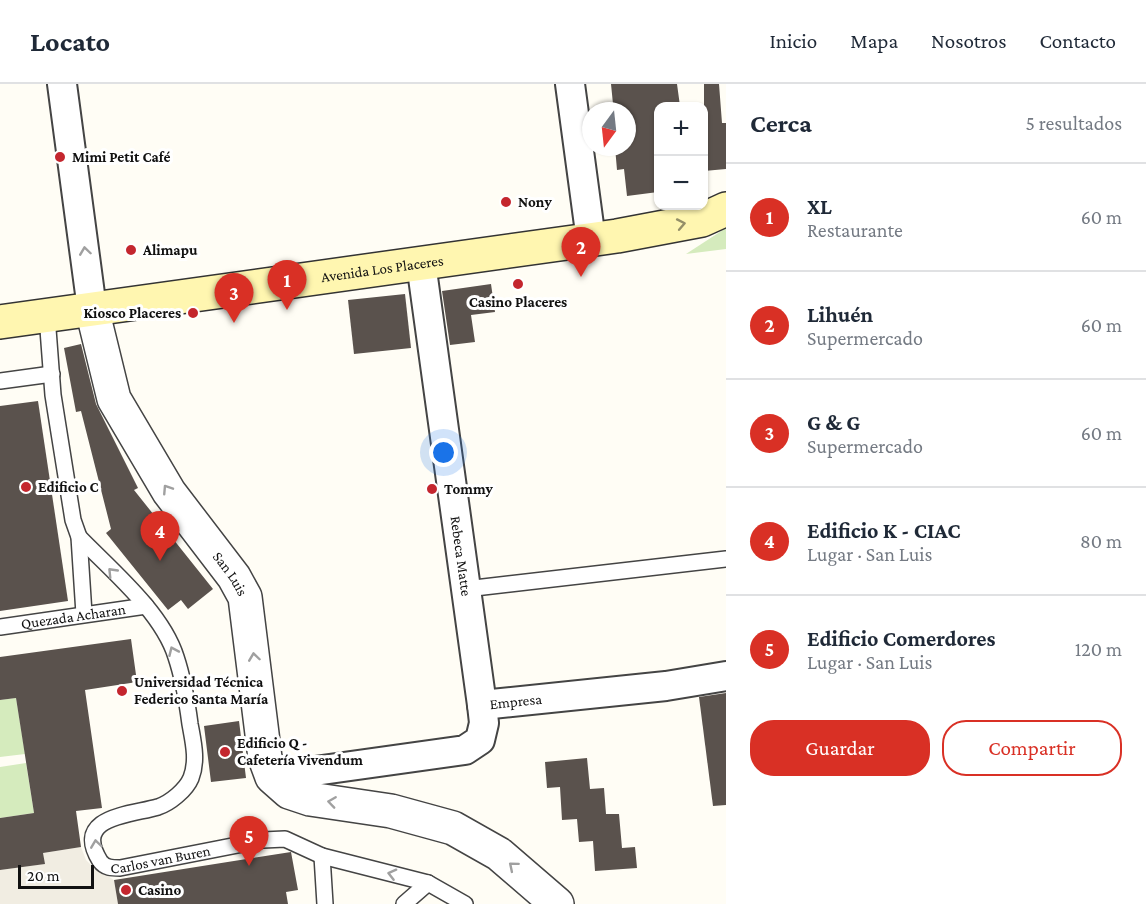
<!DOCTYPE html>
<html lang="es">
<meta charset="utf-8">
<style>
body{margin:0;font-family:"Crimson Pro",serif;background:#f2f2f3;color:#1f2937}
.controls{position:absolute;right:18px;top:18px;display:grid;overflow:hidden;border-radius:12px;box-shadow:0 2px 4px #0004}
.controls button{width:54px;height:54px;display:grid;place-items:center;padding:0;border:0;border-bottom:2px solid #e0e1e3;background:#fff;color:#1f2937;font:30px sans-serif}
.compass{position:absolute;left:582px;top:18px;width:54px;height:54px;border-radius:50%;background:#fff;box-shadow:0 2px 4px #0004;rotate:195deg}
.scale{position:absolute;left:18px;bottom:15px;width:76px;box-sizing:border-box;padding-left:6px;border:3px solid #111;border-top:0;font-size:16px;line-height:21px;white-space:nowrap;color:#111;-webkit-text-stroke:4px #fff;paint-order:stroke}
.you{position:absolute;left:444px;top:369px;width:21px;height:21px;margin:-15px;border:4px solid #fff;border-radius:50%;background:#1a73e8;box-shadow:0 0 0 9px #1a73e833}
.badge{display:grid;place-items:center;width:39px;height:39px;border-radius:50%;background:#d93025;color:#fff;font-size:20px;font-weight:700}
.pin{position:absolute;translate:-50% -50px;filter:drop-shadow(0 2px 3px #0008)}
.pin::after{content:'';position:absolute;top:32px;width:21px;height:18px;background:inherit;clip-path:polygon(0 0,100% 0,50% 100%)}
.list{margin:0;padding:0;list-style:none}
h2{display:flex;justify-content:space-between;align-items:center;height:78px;margin:0;padding:0 24px;font-size:26px}
h2 small{font-size:20px;font-weight:400;color:#747a83}
.list li{display:grid;grid-template-columns:39px 1fr auto;gap:18px;align-items:center;box-sizing:border-box;height:108px;padding:0 24px;border-top:2px solid #e0e1e3}
.list b{display:block;font-size:22px;white-space:nowrap}
.list p{margin:0;font-size:20px;white-space:nowrap;color:#747a83}
.list em{font-size:20px;font-style:normal;color:#747a83}
.actions{display:flex;gap:12px;padding:18px 24px}
.actions a{flex:1;padding:14px 0;border:2px solid #d93025;border-radius:24px;text-align:center;font-size:21px;color:#d93025}
.actions .main{background:#d93025;color:#fff}
.map{position:relative;flex:none;width:726px;height:820px;overflow:hidden}
header{display:flex;align-items:center;gap:36px;box-sizing:border-box;height:84px;padding:0 30px;background:#fff;border-bottom:2px solid #e0e1e3}
header strong{font-size:28px}
nav{display:flex;gap:33px;margin-inline-start:auto;font-size:21px}
main{display:flex}
aside{flex:1;background:#fff}
.map>svg:first-child{display:block}
.green{fill:#d5ebbd}
.plaza{fill:#f1ede2}
.building{fill:#5a524d}
.lines{fill:none;stroke-linecap:round;stroke-linejoin:round}
.service-casing{stroke:#444;stroke-width:18}
.minor-casing{stroke:#444;stroke-width:32}
.tertiary-casing{stroke:#444;stroke-width:36}
.secondary-casing{stroke:#333;stroke-width:36}
.service{stroke:#fff;stroke-width:15}
.minor{stroke:#fff;stroke-width:28}
.tertiary{stroke:#fff;stroke-width:33}
.secondary{stroke:#fff6b0;stroke-width:33}
.oneway{stroke:#948f68}
.oneway2{stroke:#a0a0a0}
.poi-dot{fill:#c4262e;stroke:#fff;stroke-width:2}
.labels{text-anchor:middle;dominant-baseline:central;stroke-width:6;stroke-linejoin:round;paint-order:stroke}
.poi-label{font-size:15px;font-weight:bold;fill:#111;stroke:#fff;text-anchor:start}
.street-label{font-size:15px;fill:#111;stroke:#fff}
</style>
<header>
<strong>Locato</strong>
<nav><a>Inicio</a><a>Mapa</a><a>Nosotros</a><a>Contacto</a></nav>
</header>
<main>
<div class="map">
<svg width="726" height="820" viewBox="0 0 726 820">
<rect width="100%" height="100%" fill="#fffdf5"/>
<!-- green -->
<g class="green">
<path d="M726,144V165L686,170Z"/>
<path d="M16,614L25,670L0,673V616Z"/>
<path d="M26,679L34,729L0,734V683Z"/>
</g>
<!-- plaza -->
<path class="plaza" d="M81,763L86,776L92,782L114,796L118,820H0V786L44,780L43,769Z"/>
<!-- building -->
<g class="building">
<path d="M611,0H677L680,22H658V108L627,112L624,85L617,86L615,63H627V27H620L619,20H613Z"/>
<path d="M704,0H719L722,39H726V85L704,87Z"/>
<path d="M491,200L495,228L471,231L475,258L450,261L442,207Z"/>
<path d="M405,210L411,264L354,270L348,216Z"/>
<path d="M81,260L96,320L138,404L134,406L213,505L188,525L181,516L168,526L106,449L111,445L81,327L76,328L64,264Z"/>
<path d="M38,317L68,517L0,527V322Z"/>
<path d="M131,555L137,598L85,606L102,724L76,727L81,763L43,769L45,780L0,786V734L34,729L16,614L0,616V573Z"/>
<path d="M726,609V721L713,722L699,613Z"/>
<path d="M239,637L246,694L211,698L204,642Z"/>
<path d="M587,674L590,705L604,704L606,730H619L622,764L635,763L637,784L595,787L593,757L579,758L577,735L562,736L560,703L547,704L545,678Z"/>
<path d="M291,768L298,806L286,808L288,820H118L114,796Z"/>
</g>
<g class="lines">
<defs>
<g id="service">
<path d="M47,232L53,311L73,436L79,453L84,530"/>
<path d="M0,297L52,290"/>
<path id="s1" d="M79,453C111,486 162,528 176,573C183,594 187,617 190,640C193,657 198,676 191,694C186,706 170,719 158,723C131,731 72,732 100,777C105,784 112,784 120,784L263,756L285,755L322,772L428,799L465,820"/>
<path d="M466,505L726,475"/>
<path id="s2" d="M0,543L146,522"/>
<path d="M322,772L325,820"/>
<path d="M404,820L428,799"/>
</g>
<g id="minor">
<path d="M62,0L92,225"/>
<path d="M570,0L591,156"/>
<path id="s3" d="M482,621L666,602L726,592"/>
<path d="M272,693L465,666L480,656L484,639L482,621L421,179"/>
</g>
<g id="tertiary">
<path id="s4" d="M92,225L114,315L169,408L234,493L245,513L265,674L272,693L289,708L310,715L391,727L453,744L499,770L557,820"/>
</g>
<g id="secondary">
<path id="s5" d="M0,238L617,152L702,136L726,125"/>
</g>
</defs>
<!-- service casing -->
<use href="#service" class="service-casing"/>
<!-- minor casing -->
<use href="#minor" class="minor-casing"/>
<!-- tertiary casing -->
<use href="#tertiary" class="tertiary-casing"/>
<!-- secondary casing -->
<use href="#secondary" class="secondary-casing"/>
<!-- service -->
<use href="#service" class="service"/>
<!-- minor -->
<use href="#minor" class="minor"/>
<!-- tertiary -->
<use href="#tertiary" class="tertiary"/>
<!-- secondary -->
<use href="#secondary" class="secondary"/>
</g>
<!-- one-way arrows -->
<defs><path id="oneway-chevron" d="M-2-3.5L2.5 0L-2 3.5" fill="none" stroke-width="1.6" stroke-linecap="round" stroke-linejoin="round" transform="scale(1.5)"/></defs>
<use class="oneway" href="#oneway-chevron" transform="translate(681 140) rotate(-11)"/>
<g class="oneway2">
<use href="#oneway-chevron" transform="translate(85 167) rotate(-98)"/>
<use href="#oneway-chevron" transform="translate(167 405) rotate(-123)"/>
<use href="#oneway-chevron" transform="translate(112 488) rotate(-134)"/>
<use href="#oneway-chevron" transform="translate(173 567) rotate(-114)"/>
<use href="#oneway-chevron" transform="translate(254 573) rotate(-98)"/>
<use href="#oneway-chevron" transform="translate(332 718) rotate(-172)"/>
<use href="#oneway-chevron" transform="translate(96 760) rotate(-98)"/>
<use href="#oneway-chevron" transform="translate(513 782) rotate(-140)"/>
<use href="#oneway-chevron" transform="translate(392 790) rotate(-166)"/>
</g>
<!-- markers -->
<g class="poi-dot">
<circle cx="60" cy="73" r="6"/>
<circle cx="506" cy="118" r="6"/>
<circle cx="131" cy="166" r="6"/>
<circle cx="518" cy="200" r="6"/>
<circle cx="193" cy="229" r="6"/>
<circle cx="26" cy="403" r="6"/>
<circle cx="432" cy="405" r="6"/>
<circle cx="122" cy="607" r="6"/>
<circle cx="225" cy="668" r="6"/>
<circle cx="126" cy="806" r="6"/>
</g>
<g class="labels">
<!-- poi labels -->
<g class="poi-label">
<text x="72" y="73">Mimi Petit Café</text>
<text x="518" y="118">Nony</text>
<text x="143" y="166">Alimapu</text>
<text x="518" y="218" text-anchor="middle">Casino Placeres</text>
<text x="181" y="229" text-anchor="end">Kiosco Placeres</text>
<text x="38" y="403">Edificio C</text>
<text x="444" y="405">Tommy</text>
<text x="134" y="598">Universidad Técnica<tspan x="134" dy="17">Federico Santa María</tspan></text>
<text x="237" y="659">Edificio Q -<tspan x="237" dy="17">Cafetería Vivendum</tspan></text>
<text x="138" y="806">Casino</text>
</g>
<!-- street labels -->
<g class="street-label">
<text stroke="none"><textPath href="#s5" startOffset="386">Avenida Los Placeres</textPath></text>
<text transform="translate(461 472) rotate(82)">Rebeca Matte</text>
<text stroke="none"><textPath href="#s4" startOffset="303">San Luis</textPath></text>
<text stroke="none"><textPath href="#s2" startOffset="74">Quezada Acharan</textPath></text>
<text stroke="none"><textPath href="#s3" startOffset="34">Empresa</textPath></text>
<text stroke="none"><textPath href="#s1" startOffset="488">Carlos van Buren</textPath></text>
</g>
</g>
</svg>
<div class="controls">
<button>+</button>
<button>−</button>
</div>
<svg class="compass" viewBox="-18 -18 36 36"><path d="M0-13l5 13h-10z" fill="#e53935"/><path d="M0 13l5-13h-10z" fill="#747a83"/></svg>
<div class="scale">20 m</div>
<div class="you"></div>
<div class="pin badge" style="left:287px;top:226px">1</div>
<div class="pin badge" style="left:581px;top:193px">2</div>
<div class="pin badge" style="left:234px;top:239px">3</div>
<div class="pin badge" style="left:160px;top:477px">4</div>
<div class="pin badge" style="left:249px;top:782px">5</div>
</div>
<aside>
<h2>Cerca<small>5 resultados</small></h2>
<ul class="list">
<li><span class="badge">1</span><div><b>XL</b><p>Restaurante</p></div><em>60 m</em></li>
<li><span class="badge">2</span><div><b>Lihuén</b><p>Supermercado</p></div><em>60 m</em></li>
<li><span class="badge">3</span><div><b>G &amp; G</b><p>Supermercado</p></div><em>60 m</em></li>
<li><span class="badge">4</span><div><b>Edificio K - CIAC</b><p>Lugar · San Luis</p></div><em>80 m</em></li>
<li><span class="badge">5</span><div><b>Edificio Comerdores</b><p>Lugar · San Luis</p></div><em>120 m</em></li>
</ul>
<div class="actions"><a class="main">Guardar</a><a>Compartir</a></div>
</aside>
</main>
